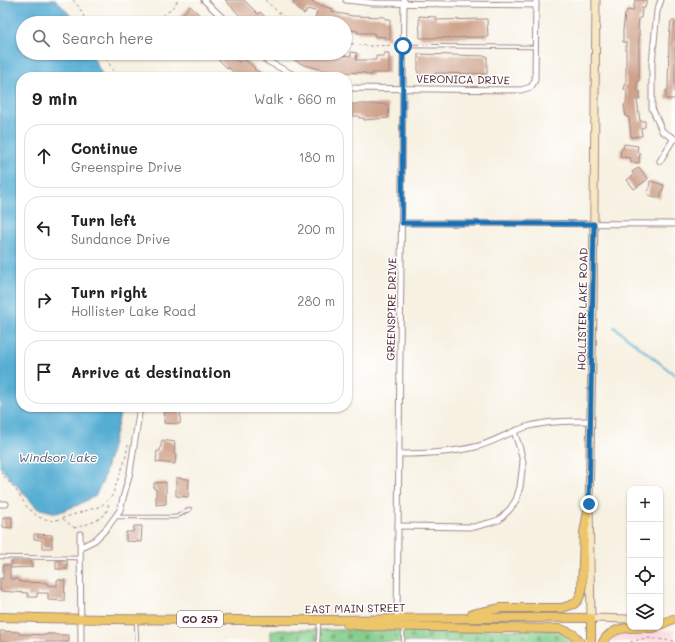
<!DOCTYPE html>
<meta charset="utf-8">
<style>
body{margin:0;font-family:Mali,sans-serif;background:#f6f6f6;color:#222}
.controls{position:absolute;right:12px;bottom:12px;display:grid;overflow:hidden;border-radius:8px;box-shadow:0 1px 3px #0004}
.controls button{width:36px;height:36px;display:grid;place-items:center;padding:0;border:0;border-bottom:1px solid #e0e0e0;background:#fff;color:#222;font:20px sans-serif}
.stop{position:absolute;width:12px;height:12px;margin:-9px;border:3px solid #1f6fb2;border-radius:50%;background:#fff}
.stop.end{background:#1f6fb2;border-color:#fff;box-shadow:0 1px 4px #0008}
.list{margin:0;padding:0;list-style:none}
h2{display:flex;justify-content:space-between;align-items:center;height:52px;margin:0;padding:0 16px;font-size:17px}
h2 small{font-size:13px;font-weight:400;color:#767676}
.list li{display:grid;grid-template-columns:26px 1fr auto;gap:12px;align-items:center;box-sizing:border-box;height:64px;margin:0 8px 8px;padding:0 8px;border:1px solid #e0e0e0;border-radius:16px}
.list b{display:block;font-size:15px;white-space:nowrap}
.list p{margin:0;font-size:13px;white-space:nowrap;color:#767676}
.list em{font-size:13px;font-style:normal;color:#767676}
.icon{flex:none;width:22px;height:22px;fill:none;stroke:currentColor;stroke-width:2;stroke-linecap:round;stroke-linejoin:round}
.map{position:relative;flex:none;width:675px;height:642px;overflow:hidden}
.search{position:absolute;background:#fff;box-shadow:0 1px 3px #0004;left:16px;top:16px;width:336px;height:44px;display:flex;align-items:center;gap:10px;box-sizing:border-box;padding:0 14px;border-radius:22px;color:#767676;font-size:15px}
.panel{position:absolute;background:#fff;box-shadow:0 1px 3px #0004;left:16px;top:72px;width:336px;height:340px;border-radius:16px}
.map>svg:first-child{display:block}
.built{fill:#f7cfd4}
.cemetery{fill:url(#cemetery-stones);stroke:#67765a}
.water{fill:#57aed3;stroke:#50667f}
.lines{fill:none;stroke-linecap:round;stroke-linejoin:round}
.stream{stroke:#57aed3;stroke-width:2}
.building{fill:#cfa38b}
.lane-casing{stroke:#a08886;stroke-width:4.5}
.street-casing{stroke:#a08886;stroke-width:7}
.secondary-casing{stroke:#a08886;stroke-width:9}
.primary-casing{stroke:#a08886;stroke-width:10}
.path{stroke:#a08886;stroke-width:1;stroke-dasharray:3 3;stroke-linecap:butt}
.lane{stroke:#fff;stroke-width:2.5}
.street{stroke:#fff;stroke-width:5}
.secondary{stroke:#f7e8c3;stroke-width:7}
.primary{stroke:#ecc669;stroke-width:8}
.route{stroke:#1f6fb2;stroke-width:5}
.labels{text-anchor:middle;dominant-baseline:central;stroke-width:3;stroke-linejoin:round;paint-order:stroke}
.shield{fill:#fff;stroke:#80626b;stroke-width:1}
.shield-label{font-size:10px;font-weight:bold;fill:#4a1f2b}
.street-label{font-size:11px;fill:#4a1f2b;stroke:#fff}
.water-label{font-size:12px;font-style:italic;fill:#4f586e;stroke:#fff}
</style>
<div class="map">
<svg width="675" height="642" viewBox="0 0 675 642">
<defs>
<pattern id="cemetery-stones" width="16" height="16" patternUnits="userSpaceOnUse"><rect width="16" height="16" fill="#84cd89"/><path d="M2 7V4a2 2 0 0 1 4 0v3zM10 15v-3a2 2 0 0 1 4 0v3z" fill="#6ea670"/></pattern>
</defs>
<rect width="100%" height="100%" fill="#fff"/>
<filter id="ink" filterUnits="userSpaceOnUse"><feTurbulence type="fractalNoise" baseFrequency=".025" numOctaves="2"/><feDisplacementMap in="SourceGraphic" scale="8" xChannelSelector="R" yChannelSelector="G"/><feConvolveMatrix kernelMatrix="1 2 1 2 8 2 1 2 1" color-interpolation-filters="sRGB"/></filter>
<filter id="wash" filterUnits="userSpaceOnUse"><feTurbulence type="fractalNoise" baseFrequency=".012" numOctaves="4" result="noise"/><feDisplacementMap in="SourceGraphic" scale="16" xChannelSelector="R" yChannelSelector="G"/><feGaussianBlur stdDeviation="0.9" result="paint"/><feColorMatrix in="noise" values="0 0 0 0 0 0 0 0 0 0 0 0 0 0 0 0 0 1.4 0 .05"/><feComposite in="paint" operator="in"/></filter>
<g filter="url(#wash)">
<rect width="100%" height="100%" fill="#f7f1e2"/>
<!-- built -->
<path class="built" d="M675,630V642H606L620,631Z"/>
<!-- cemetery -->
<path class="cemetery" d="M271,630H557L570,636L576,642H271Z"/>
<!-- water -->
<path class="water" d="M0,0H56L72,17L75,23H23V53H91L103,77H21V407H121L118,423L103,481L95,496L78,505L57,513L37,508L0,467Z"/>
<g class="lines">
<!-- stream -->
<path class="stream" d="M614,327L675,375"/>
</g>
<g id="blocks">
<!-- building -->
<g class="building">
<path d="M225,0H244L258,14L260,12L272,23H247Z"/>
<path d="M296,0H311L316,4L333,9L332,12L353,16L385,17V19H390V39H385V37L374,36V33H357L358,31L345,29V23H320L314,21L317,12L308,9L304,14L297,9L298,7L293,4Z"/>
<path d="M635,0H647L645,8H642L641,18H639L638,29H639V81H637V91H640V99H637L640,121H645V127L641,128L642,136L631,137L629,117H626L624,105L626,104L627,90H624L625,85H626V42H623V30L625,14H626L627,10L633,11Z"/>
<path d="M190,6L208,23H174Z"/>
<path d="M419,16L436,17V20L487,19L488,37L420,38Z"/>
<path d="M671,21H675V99H666V90H668L669,38Z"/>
<path d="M351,52L357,53L356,60H376V56H384V53H389V73H372V75H366V73L341,72L324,70L304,65L281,53H314L328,56V54L351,56Z"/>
<path d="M212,53H229L239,62L243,58L255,68L254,69L267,77H239L229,68L228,69Z"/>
<path d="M418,54L487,56V74L435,73V75L418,76Z"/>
<path d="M347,104H388L389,118L364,120V118H359V116H347Z"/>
<path d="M624,144L638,146L637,152L640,153L639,163L630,162L631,158L620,157L621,149H623Z"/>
<path d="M639,167L648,179L634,189L627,180L634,175L632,172Z"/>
<path d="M650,181L664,185L660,198L648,195Z"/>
<path d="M165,407H181L180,424L164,423Z"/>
<path d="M162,440L175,442L174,454H176L175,464L156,462L157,451H160Z"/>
<path d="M176,478L189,479L188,497L176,496Z"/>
<path d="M166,482V504L156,505V489H154V483Z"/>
<path d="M3,517H12V528L3,527Z"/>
<path d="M134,526H142L141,542L126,541V532H133Z"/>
<path d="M34,534L52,535V548H42V540L34,539Z"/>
<path d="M11,561H32V567L11,568Z"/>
<rect x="56" y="561" width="11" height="8"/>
<path d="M3,565H10V579H18L20,582L47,583V585L57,586V580H65L64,601L48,600V593H37V597H28V593L0,591V578L3,579Z"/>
<path d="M0,631L19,632V634L47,635V634H55V635H69V642H0Z"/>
</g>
</g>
</g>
<g filter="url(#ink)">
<use href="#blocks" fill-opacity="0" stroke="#a08886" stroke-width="1"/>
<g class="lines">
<defs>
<g id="lane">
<path d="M404,46L535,47"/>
<path d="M116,517H176L190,509"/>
<path d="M0,557L79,558"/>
<path d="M136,622L137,642"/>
<path d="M318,642L319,621"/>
<path d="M403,642V629"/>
</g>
<g id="street">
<path d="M204,0L228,23"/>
<path d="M346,0L373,3L536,5"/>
<path d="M661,0L657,11L652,64V108L662,131L675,139"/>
<path d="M258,53L267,61L298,77"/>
<path d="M347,88L521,90L531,87L535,80L536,0"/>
<path d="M660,161L674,138"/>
<path d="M401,223L675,224"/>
<path d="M399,454C425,454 449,453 475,447C493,443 509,432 526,427C547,421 569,421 590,421"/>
<path d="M0,504H6"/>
<path d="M398,526L474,527L489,523L499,520L510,509L516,500L520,487L523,462L520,449L514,431"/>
<path d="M80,534L81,642"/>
<path d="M81,547L95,540L107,528L120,510L130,472L140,407"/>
<path d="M397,619L404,0"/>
</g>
<path id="secondary" d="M596,0L593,309L589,504L591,618L630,619"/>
<g id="primary">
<path d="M472,614L501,608H562L574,604L578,600L582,591L584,533L589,504"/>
<path d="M0,617C106,620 212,620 318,620C409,619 500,617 591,618V642"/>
<path d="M347,624L364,626L561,629L573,634L580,642"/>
<path d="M660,625L673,619"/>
<path d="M603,642C613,624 636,628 653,628L656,627"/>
</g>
</defs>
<!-- lane casing -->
<use href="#lane" class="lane-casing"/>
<!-- street casing -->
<use href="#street" class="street-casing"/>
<!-- secondary casing -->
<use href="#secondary" class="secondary-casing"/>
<!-- primary casing -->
<use href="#primary" class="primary-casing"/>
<!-- path -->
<g class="path">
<path d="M73,0L79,7L87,23"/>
<path d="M265,0L278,12L292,23"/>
<path d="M140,23C157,21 169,14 178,0"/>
<path d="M345,43L370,46L397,45"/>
<path d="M103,53L117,77"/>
<path d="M0,472L14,487L27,507L38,517L53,521L101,506L112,496L125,460L128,445"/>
<path d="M63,519L76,529"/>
<path d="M74,528C88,524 111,519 108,501"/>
<path d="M630,642L646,638L675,641"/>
</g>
<!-- lane -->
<use href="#lane" class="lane"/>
<!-- street -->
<use href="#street" class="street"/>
<!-- secondary -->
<use href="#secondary" class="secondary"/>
<!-- primary -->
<use href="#primary" class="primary"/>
</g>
</g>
<g class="lines" filter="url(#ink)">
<!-- route -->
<path class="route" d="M403,46L402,223L594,224L589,504"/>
</g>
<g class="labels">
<!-- shield labels -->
<rect class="shield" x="177" y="611" width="46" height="16" rx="3"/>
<g class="shield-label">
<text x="200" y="619">CO 257</text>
</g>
<!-- street labels -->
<g class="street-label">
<text transform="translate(463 79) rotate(1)">VERONICA DRIVE</text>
<text transform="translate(391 309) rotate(-89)">GREENSPIRE DRIVE</text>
<text transform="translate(582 309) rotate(-89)">HOLLISTER LAKE ROAD</text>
<text transform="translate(355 608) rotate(-1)">EAST MAIN STREET</text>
</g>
<!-- water labels -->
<g class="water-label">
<text x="58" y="457">Windsor Lake</text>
</g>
</g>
</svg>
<div class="controls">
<button>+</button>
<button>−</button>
<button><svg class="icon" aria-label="locate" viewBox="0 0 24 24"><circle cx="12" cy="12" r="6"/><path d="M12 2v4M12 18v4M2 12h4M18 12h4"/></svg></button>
<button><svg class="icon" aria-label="layers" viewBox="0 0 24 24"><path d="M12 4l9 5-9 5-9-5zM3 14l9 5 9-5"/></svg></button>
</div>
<div class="stop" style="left:403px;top:46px"></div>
<div class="stop end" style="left:589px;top:504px"></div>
<div class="search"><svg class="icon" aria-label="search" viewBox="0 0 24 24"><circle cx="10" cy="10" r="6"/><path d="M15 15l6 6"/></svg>Search here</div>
<section class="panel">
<h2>9 min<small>Walk · 660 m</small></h2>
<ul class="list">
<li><svg class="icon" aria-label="ahead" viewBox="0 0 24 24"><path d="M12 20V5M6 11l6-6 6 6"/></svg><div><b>Continue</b><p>Greenspire Drive</p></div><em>180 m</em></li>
<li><svg class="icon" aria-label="left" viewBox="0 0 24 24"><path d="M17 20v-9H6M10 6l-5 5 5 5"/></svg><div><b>Turn left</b><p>Sundance Drive</p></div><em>200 m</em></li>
<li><svg class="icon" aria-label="right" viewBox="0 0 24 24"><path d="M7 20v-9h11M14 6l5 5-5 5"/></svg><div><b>Turn right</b><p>Hollister Lake Road</p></div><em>280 m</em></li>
<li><svg class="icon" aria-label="arrive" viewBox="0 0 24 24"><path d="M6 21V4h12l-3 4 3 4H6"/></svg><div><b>Arrive at destination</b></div></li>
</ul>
</section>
</div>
